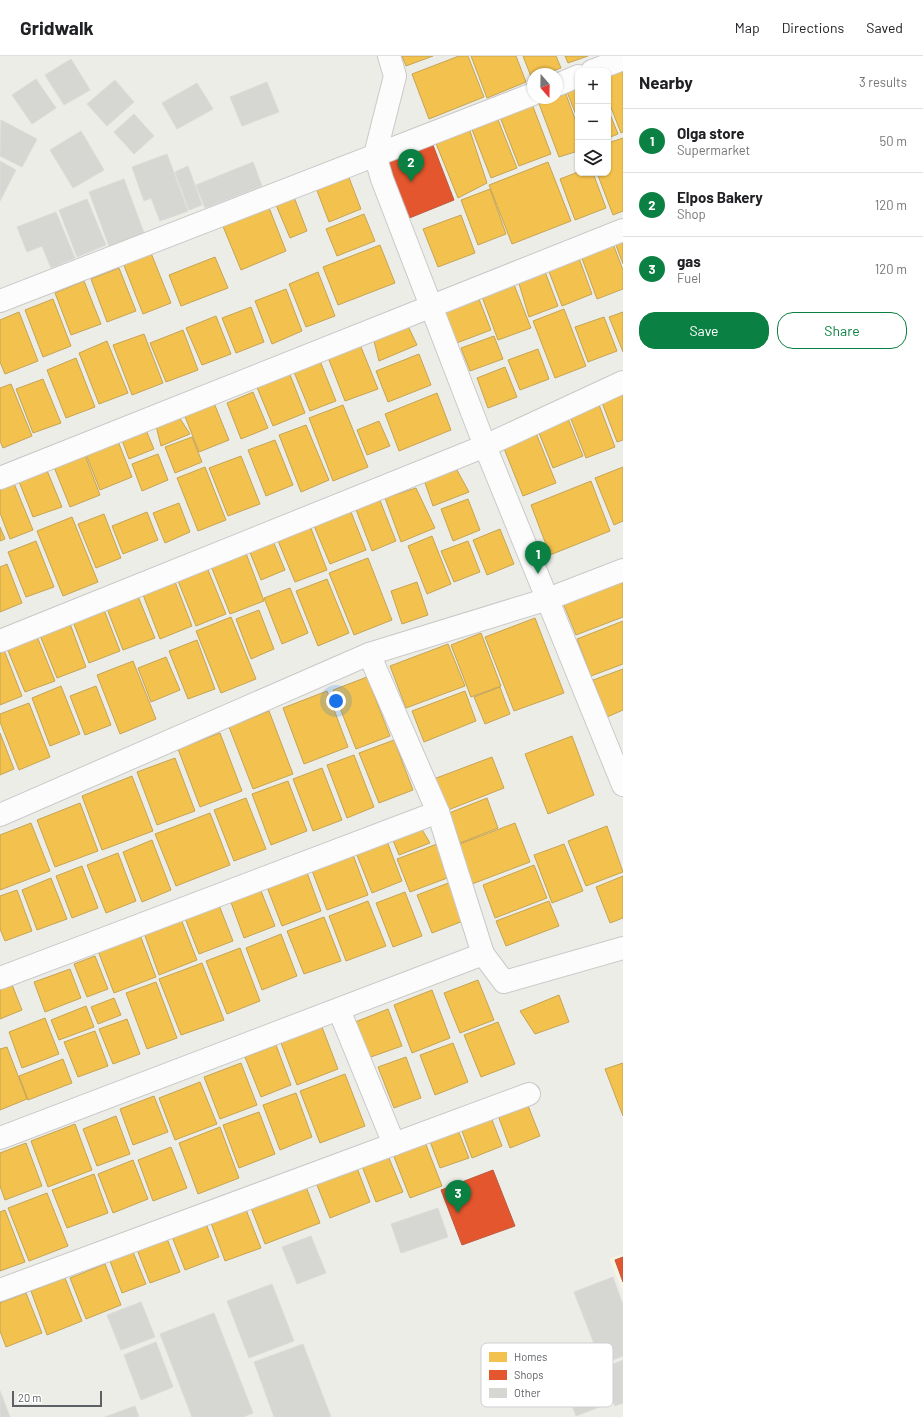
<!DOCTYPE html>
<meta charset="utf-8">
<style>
body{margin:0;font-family:Barlow,sans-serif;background:#f6f6f6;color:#202124}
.controls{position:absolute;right:12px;top:12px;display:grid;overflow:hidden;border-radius:8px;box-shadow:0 1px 3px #0004}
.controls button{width:36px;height:36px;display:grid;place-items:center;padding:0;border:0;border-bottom:1px solid #e0e0e0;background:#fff;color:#202124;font:20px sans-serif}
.compass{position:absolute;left:527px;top:12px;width:36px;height:36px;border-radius:50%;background:#fff;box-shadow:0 1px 3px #0004;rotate:160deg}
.scale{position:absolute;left:12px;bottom:10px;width:90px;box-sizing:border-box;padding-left:4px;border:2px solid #5d6065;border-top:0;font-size:11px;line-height:14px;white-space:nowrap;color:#5d6065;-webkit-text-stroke:3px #fff;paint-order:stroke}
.you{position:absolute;left:336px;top:645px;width:14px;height:14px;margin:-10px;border:3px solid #fff;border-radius:50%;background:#1a73e8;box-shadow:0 0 0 6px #1a73e833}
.badge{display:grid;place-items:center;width:26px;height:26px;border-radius:50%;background:#0b8043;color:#fff;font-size:13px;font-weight:700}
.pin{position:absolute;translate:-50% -33px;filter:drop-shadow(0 1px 2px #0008)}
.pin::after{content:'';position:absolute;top:21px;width:14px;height:12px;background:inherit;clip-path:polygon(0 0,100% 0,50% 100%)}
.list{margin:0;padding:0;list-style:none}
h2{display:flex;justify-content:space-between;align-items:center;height:52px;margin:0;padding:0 16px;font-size:17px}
h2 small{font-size:13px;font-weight:400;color:#757577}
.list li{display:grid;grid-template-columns:26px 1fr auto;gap:12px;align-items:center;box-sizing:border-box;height:64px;padding:0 16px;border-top:1px solid #e0e0e0}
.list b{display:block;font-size:15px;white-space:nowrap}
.list p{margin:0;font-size:13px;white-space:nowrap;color:#757577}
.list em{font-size:13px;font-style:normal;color:#757577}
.actions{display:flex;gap:8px;padding:12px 16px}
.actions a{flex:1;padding:9px 0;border:1px solid #0b8043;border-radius:16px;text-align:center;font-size:14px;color:#0b8043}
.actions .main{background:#0b8043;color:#fff}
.icon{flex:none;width:22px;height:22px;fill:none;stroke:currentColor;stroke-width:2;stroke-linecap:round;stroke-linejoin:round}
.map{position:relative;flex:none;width:623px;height:1361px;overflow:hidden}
header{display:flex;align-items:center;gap:24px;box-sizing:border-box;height:56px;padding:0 20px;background:#fff;border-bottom:1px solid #e0e0e0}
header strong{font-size:19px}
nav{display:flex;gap:22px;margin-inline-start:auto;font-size:14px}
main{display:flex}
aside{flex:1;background:#fff}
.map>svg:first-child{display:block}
.commercial{fill:#f6f4e2}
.homes{fill:#f2c14e;stroke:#c5a455}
.shops{fill:#e4572e;stroke:#bc5a3e}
.building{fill:#d6d6d3;stroke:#dcdbd7}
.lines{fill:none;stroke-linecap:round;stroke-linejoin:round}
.minor-casing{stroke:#c9c9c9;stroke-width:24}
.minor{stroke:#fcfcfc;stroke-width:22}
.key{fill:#fff;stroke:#cecfd1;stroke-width:1}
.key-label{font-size:11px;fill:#5d6065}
</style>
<header>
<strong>Gridwalk</strong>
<nav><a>Map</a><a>Directions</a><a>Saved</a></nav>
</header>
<main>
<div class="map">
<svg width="623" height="1361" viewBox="0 0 623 1361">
<rect width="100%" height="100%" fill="#edede8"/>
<!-- commercial -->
<path class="commercial" d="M623,1198V1236L609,1203Z"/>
<!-- homes -->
<g class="homes">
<path d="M402,0H433L406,10Z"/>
<path d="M459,0H468L484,41L429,63L412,18Z"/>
<path d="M471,0H516L526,26L487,42Z"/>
<path d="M523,0H556L561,12L545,18H533L532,23Z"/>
<path d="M565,0H588L568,7Z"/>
<path d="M623,6V76L621,77L608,44V15Z"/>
<path d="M578,26V64L565,31Z"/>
<path d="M564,33L578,71V95L559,101L538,45L544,42H557V36Z"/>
<path d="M532,48L551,98L519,110L500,61Z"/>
<path d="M608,53L618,78L608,82Z"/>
<path d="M497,61L517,112L491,122L471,71Z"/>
<path d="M469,72L487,127L458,142L435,85Z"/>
<path d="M623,82V155L613,159L597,117H608V87Z"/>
<path d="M548,106L571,165L512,188L489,129Z"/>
<path d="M578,116L593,117L606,152L575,164L560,123Z"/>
<path d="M348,119L361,153L329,166L316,132Z"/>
<path d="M490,133L506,178L478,189L461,144Z"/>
<path d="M294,141L307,175L290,182L276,149Z"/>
<path d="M268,149L286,195L241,214L222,168Z"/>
<path d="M364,158L375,185L337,200L326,173Z"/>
<path d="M461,159L475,197L438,211L423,173Z"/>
<path d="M623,180V208L614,184Z"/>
<path d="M612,185L623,214V233L597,243L580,197Z"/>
<path d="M380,189L395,227L338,249L323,211Z"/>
<path d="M576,194L592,238L562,250L545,205Z"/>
<path d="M151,197L171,247L143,258L123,207Z"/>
<path d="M215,201L228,232L181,250L169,219Z"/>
<path d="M119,212L136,255L107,266L91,223Z"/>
<path d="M544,213L558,250L529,261L517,221Z"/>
<path d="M318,216L335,260L306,271L289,228Z"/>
<path d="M84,225L101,268L71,279L55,237Z"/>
<path d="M513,226L531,272L498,284L481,238Z"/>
<path d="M286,233L302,275L272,288L255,245Z"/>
<path d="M477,238L491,274L454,288L444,252Z"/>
<path d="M53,243L71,290L43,301L25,254Z"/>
<path d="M251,251L264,286L236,297L222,262Z"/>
<path d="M564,253L586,310L555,322L533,265Z"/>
<path d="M19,256L38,305L5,318L0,306V264Z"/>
<path d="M623,256V296L609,261Z"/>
<path d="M216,260L231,298L202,309L186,272Z"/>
<path d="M604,261L617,295L588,306L575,271Z"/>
<path d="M408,270L417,289L379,305L373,281Z"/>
<path d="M183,274L198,314L166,326L150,287Z"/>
<path d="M144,278L163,327L132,339L113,289Z"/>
<path d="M494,280L503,303L470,315L461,292Z"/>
<path d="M107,285L128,337L99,348L79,297Z"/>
<path d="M359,286L378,333L345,345L327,299Z"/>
<path d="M538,293L549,323L520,334L508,304Z"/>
<path d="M419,298L431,329L388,346L376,315Z"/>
<path d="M76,302L95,351L66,362L47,314Z"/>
<path d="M320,305L336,345L310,355L294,316Z"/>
<path d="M287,311L305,357L273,370L254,324Z"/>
<path d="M505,311L517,341L488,352L477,322Z"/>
<path d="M43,323L61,367L33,377L16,333Z"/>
<path d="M11,328L32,380L3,392L0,385V332Z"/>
<path d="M623,335V384L617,386L601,344Z"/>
<path d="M253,336L268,372L241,383L227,347Z"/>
<path d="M437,337L451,374L399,395L385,358Z"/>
<path d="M598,346L615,391L586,402L569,358Z"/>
<path d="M214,347L229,384L199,396L184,358Z"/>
<path d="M343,349L368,411L333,425L309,362Z"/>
<path d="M567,360L583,400L553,412L537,372Z"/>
<path d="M179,361L190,378L161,390L156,370Z"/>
<path d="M379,365L390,390L367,399L357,374Z"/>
<path d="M143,367L154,393L129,403L119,376Z"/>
<path d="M306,369L329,424L301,436L279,379Z"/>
<path d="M536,377L556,427L523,440L503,390Z"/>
<path d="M116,380L132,421L100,434L84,393Z"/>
<path d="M192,381L202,406L175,417L165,391Z"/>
<path d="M275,384L293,429L266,440L248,394Z"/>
<path d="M158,398L168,424L142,435L132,408Z"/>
<path d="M85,399L100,439L70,451L54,411Z"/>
<path d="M241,400L260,448L228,460L209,412Z"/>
<path d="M205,411L226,464L198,475L177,422Z"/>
<path d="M623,411V465L614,469L595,422Z"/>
<path d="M46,412L62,451L33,461L18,423Z"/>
<path d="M457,414L469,436L433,450L424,424Z"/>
<path d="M13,425L33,474L10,483L0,457V430Z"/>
<path d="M591,425L610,475L550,499L531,449Z"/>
<path d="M416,432L435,472L401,486L385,442Z"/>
<path d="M379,442L396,485L372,495L355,451Z"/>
<path d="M468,443L480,474L453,485L441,453Z"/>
<path d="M179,447L190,476L165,487L153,457Z"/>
<path d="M349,451L366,494L330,508L312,465Z"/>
<path d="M147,456L158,484L123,498L112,470Z"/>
<path d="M104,458L121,502L96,512L78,468Z"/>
<path d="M72,461L98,526L63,540L37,475Z"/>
<path d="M309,467L327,514L295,526L276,480Z"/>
<path d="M0,471L5,483L0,485Z"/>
<path d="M500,473L514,508L487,519L473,484Z"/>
<path d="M271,480L285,514L261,524L247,489Z"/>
<path d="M432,480L451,528L427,538L408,490Z"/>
<path d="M36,485L54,531L26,541L8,496Z"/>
<path d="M468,485L480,516L454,526L441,495Z"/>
<path d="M244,492L264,545L230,558L209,505Z"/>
<path d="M368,502L392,564L354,579L329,517Z"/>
<path d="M7,508L22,547L0,556V511Z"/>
<path d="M206,509L226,558L196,570L176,520Z"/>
<path d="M172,518L192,570L160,583L140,531Z"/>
<path d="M327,523L349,577L318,590L296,535Z"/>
<path d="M623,524V561L576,579L563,547Z"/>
<path d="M417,526L428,559L402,568L391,535Z"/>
<path d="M290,532L308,577L282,588L264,542Z"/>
<path d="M135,533L155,582L123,594L104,545Z"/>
<path d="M101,546L120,595L89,607L70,558Z"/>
<path d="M259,554L274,593L251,603L236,563Z"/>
<path d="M231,561L256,623L221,637L196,575Z"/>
<path d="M535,562L564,637L514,655L485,581Z"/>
<path d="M69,565L86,611L57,622L39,577Z"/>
<path d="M623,565V608L591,620L577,583Z"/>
<path d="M34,573L55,625L25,636L4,585Z"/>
<path d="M481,577L501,630L471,641L451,589Z"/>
<path d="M197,584L215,633L188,643L169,595Z"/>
<path d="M448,588L465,630L406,652L390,610Z"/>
<path d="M4,594L22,640L0,649V596Z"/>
<path d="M166,601L180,634L151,646L138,612Z"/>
<path d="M133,605L156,663L120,678L97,619Z"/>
<path d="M623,613V654L607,661L593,624Z"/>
<path d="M367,621L390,680L356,693L333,634Z"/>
<path d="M61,630L80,678L50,690L32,642Z"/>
<path d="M96,630L111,669L85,679L70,640Z"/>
<path d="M500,631L510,658L485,668L474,641Z"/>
<path d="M327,635L348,691L304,708L283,652Z"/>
<path d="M465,635L476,665L424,686L412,655Z"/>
<path d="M29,647L50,701L19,714L0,666V658Z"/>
<path d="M269,655L293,718L253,733L229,671Z"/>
<path d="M0,677L14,713L0,719Z"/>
<path d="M220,677L242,735L200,751L178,693Z"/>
<path d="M572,680L594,739L548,758L525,698Z"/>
<path d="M394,684L413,734L379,747L359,697Z"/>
<path d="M354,699L374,751L347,762L327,709Z"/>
<path d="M492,701L504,732L443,756L431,724Z"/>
<path d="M175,702L195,755L157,769L137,716Z"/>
<path d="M322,712L342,764L313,775L293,723Z"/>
<path d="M132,720L153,775L102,794L82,740Z"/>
<path d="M288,725L307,775L271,789L252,738Z"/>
<path d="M246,742L266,793L234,805L214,754Z"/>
<path d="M487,742L498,772L455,789L444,759Z"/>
<path d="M80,747L98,795L55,811L37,764Z"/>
<path d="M210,757L230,809L176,830L155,778Z"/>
<path d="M31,767L50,815L0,834V779Z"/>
<path d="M515,767L530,806L472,828L457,789Z"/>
<path d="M420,770L430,787L399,799L392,782Z"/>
<path d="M607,770L623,816L586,830L568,785Z"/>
<path d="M384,777L402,825L372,837L353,789Z"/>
<path d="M152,784L171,834L142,846L123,796Z"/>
<path d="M437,788L450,821L410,836L397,803Z"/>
<path d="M564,788L583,835L552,847L534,799Z"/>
<path d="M352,796L368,839L327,854L311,812Z"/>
<path d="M118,797L136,845L106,857L87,809Z"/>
<path d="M534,809L547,842L495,862L483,829Z"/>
<path d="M82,810L98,852L72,862L56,820Z"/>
<path d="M305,811L321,855L282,870L265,826Z"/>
<path d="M623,820V862L610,867L596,831Z"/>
<path d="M51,822L67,863L37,874L22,834Z"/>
<path d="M451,826L466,864L432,877L417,839Z"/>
<path d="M259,830L275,870L244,882L229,841Z"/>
<path d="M17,834L32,875L5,885L0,873V840Z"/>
<path d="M405,836L422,880L393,891L376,847Z"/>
<path d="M217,844L233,885L199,898L183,857Z"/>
<path d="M368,845L386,890L346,905L329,860Z"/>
<path d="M549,845L559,870L506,890L496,865Z"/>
<path d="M324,861L341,905L304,918L287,875Z"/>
<path d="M181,863L197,904L159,919L144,877Z"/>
<path d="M281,878L297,920L262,934L246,892Z"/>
<path d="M140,879L156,921L114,937L98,895Z"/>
<path d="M240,892L260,945L227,958L206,905Z"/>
<path d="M95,900L108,933L87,941L74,908Z"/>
<path d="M202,907L224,964L181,979L159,923Z"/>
<path d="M70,913L81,942L45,956L34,926Z"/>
<path d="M9,921L22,954L0,963V924Z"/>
<path d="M478,924L494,964L460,977L444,937Z"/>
<path d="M156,926L177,982L147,993L126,937Z"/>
<path d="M432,934L450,982L412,997L394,949Z"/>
<path d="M559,939L569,966L535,978L520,955Z"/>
<path d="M114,942L121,959L98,968L91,951Z"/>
<path d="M86,950L94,971L59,984L51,964Z"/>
<path d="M388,953L402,990L368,1002L355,966Z"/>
<path d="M45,962L59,998L22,1012L9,976Z"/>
<path d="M127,963L140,998L113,1008L99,973Z"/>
<path d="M498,966L515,1008L481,1021L464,979Z"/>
<path d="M322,971L338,1013L297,1029L281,987Z"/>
<path d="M95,975L108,1010L78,1021L64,986Z"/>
<path d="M453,987L468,1026L435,1039L420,999Z"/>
<path d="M276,989L291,1029L261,1041L245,1001Z"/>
<path d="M7,991L27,1043L0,1054V993Z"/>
<path d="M406,1001L421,1042L394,1052L378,1011Z"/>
<path d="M63,1003L72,1027L28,1044L19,1020Z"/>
<path d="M241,1007L257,1049L220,1063L204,1021Z"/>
<path d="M623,1007V1060L605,1013Z"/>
<path d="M345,1018L365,1070L320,1087L300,1035Z"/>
<path d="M200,1026L217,1068L175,1084L159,1042Z"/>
<path d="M296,1037L312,1081L280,1094L263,1049Z"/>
<path d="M154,1040L168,1076L133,1089L120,1053Z"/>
<path d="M525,1042L540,1080L510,1092L496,1054Z"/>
<path d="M259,1056L275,1098L239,1112L223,1069Z"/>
<path d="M489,1056L502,1090L472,1102L459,1067Z"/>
<path d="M116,1060L130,1098L97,1110L83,1073Z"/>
<path d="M75,1068L92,1114L48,1131L31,1085Z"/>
<path d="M456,1069L469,1102L440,1112L428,1080Z"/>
<path d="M220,1071L239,1122L198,1138L179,1087Z"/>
<path d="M423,1081L442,1130L410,1142L391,1093Z"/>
<path d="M26,1087L42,1130L5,1144L0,1130V1097Z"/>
<path d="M171,1091L187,1132L153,1145L138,1104Z"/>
<path d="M386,1095L403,1136L376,1146L360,1105Z"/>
<path d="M133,1104L148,1143L113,1157L98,1118Z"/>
<path d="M354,1104L370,1146L330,1162L313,1119Z"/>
<path d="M94,1118L108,1157L67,1172L52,1134Z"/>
<path d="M303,1123L320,1167L265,1188L248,1144Z"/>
<path d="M47,1137L68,1190L29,1205L8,1152Z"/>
<path d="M243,1146L261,1192L225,1205L208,1159Z"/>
<path d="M5,1154L25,1206L0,1215V1156Z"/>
<path d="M203,1160L219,1201L185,1214L169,1173Z"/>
<path d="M166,1180L180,1216L150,1227L136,1191Z"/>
<path d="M133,1196L146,1228L122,1237L110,1205Z"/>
<path d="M105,1208L121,1249L86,1263L70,1222Z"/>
<path d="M65,1222L82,1265L47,1279L31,1235Z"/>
<path d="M26,1237L42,1277L6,1291L0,1275V1247Z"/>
</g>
<!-- shops -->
<g class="shops">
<path d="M431,84L454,144L407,163L383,102Z"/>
<path d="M493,1114L515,1170L462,1189L441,1134Z"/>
<path d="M623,1201V1226L615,1204Z"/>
</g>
<!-- building -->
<g class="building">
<path d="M71,3L90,34L64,49L45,19Z"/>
<path d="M36,23L56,52L32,68L12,39Z"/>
<path d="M115,24L134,46L107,70L87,48Z"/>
<path d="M267,26L279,56L242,70L230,41Z"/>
<path d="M197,27L213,53L177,73L162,47Z"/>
<path d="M134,58L154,80L134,98L114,76Z"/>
<path d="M1,64L37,83L22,111L0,100Z"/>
<path d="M81,75L104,114L73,132L50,94Z"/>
<path d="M167,98L188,155L160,165L151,142L144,145L132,111Z"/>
<path d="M0,105L16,114L0,145Z"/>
<path d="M253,106L262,130L205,152L196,129Z"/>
<path d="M188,110L202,149L189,154L175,116Z"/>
<path d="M124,123L144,177L109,190L89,136Z"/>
<path d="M87,143L106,189L77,201L59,154Z"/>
<path d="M56,156L75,202L51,212L42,190L27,196L17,171Z"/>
<path d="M438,1152L448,1181L401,1197L391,1168Z"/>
<path d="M311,1180L326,1217L297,1228L282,1191Z"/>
<path d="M613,1221L623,1249V1300L602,1308L574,1236Z"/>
<path d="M272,1228L294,1285L249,1302L227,1245Z"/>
<path d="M141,1246L155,1281L121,1294L107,1259Z"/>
<path d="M214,1257L253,1357L243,1361H192L160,1278Z"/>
<path d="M156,1286L173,1331L141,1344L124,1299Z"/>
<path d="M303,1288L331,1361H274L254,1306Z"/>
<path d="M589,1301L607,1348L576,1360L558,1314Z"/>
<path d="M623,1304V1347L615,1350L601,1313Z"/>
<path d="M0,1335L10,1361H0Z"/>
<path d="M135,1350L139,1361H105Z"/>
</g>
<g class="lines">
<defs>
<g id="minor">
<path d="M389,0L395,20L375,99L382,123L485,390L623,729"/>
<path d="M592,15L623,3"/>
<path d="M557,29L578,20"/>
<path d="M0,245L533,38"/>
<path d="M0,422L623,174"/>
<path d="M0,585L485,390L623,326"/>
<path d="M369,598L438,756L483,898"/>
<path d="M0,759L369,598L548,543L623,514"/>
<path d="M0,922L438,756"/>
<path d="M339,954L394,1088"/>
<path d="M0,1082L483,898L504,926L623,892"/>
<path d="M0,1234L529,1038"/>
</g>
</defs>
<!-- minor casing -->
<use href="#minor" class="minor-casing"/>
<!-- minor -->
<use href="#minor" class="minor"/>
</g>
<!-- legend -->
<rect x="481" y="1287" width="132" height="64" rx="6" class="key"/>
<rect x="489" y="1296" width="18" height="10" fill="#f2c14e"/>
<rect x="489" y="1314" width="18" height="10" fill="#e4572e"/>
<rect x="489" y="1332" width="18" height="10" fill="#d6d6d3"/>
<g class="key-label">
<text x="514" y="1305">Homes</text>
<text x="514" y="1323">Shops</text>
<text x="514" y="1341">Other</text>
</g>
</svg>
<div class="controls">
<button>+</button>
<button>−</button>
<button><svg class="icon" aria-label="layers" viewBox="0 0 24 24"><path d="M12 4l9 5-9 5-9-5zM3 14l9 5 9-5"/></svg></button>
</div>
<svg class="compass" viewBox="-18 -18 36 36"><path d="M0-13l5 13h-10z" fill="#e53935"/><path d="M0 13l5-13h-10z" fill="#757577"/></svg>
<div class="scale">20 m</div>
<div class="you"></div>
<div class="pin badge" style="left:538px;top:518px">1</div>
<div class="pin badge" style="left:411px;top:126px">2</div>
<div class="pin badge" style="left:458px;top:1157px">3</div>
</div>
<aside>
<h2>Nearby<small>3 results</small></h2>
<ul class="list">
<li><span class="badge">1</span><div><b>Olga store</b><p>Supermarket</p></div><em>50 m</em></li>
<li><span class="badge">2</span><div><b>Elpos Bakery</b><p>Shop</p></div><em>120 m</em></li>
<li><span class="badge">3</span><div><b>gas</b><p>Fuel</p></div><em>120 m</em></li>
</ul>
<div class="actions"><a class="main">Save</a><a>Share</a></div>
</aside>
</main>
